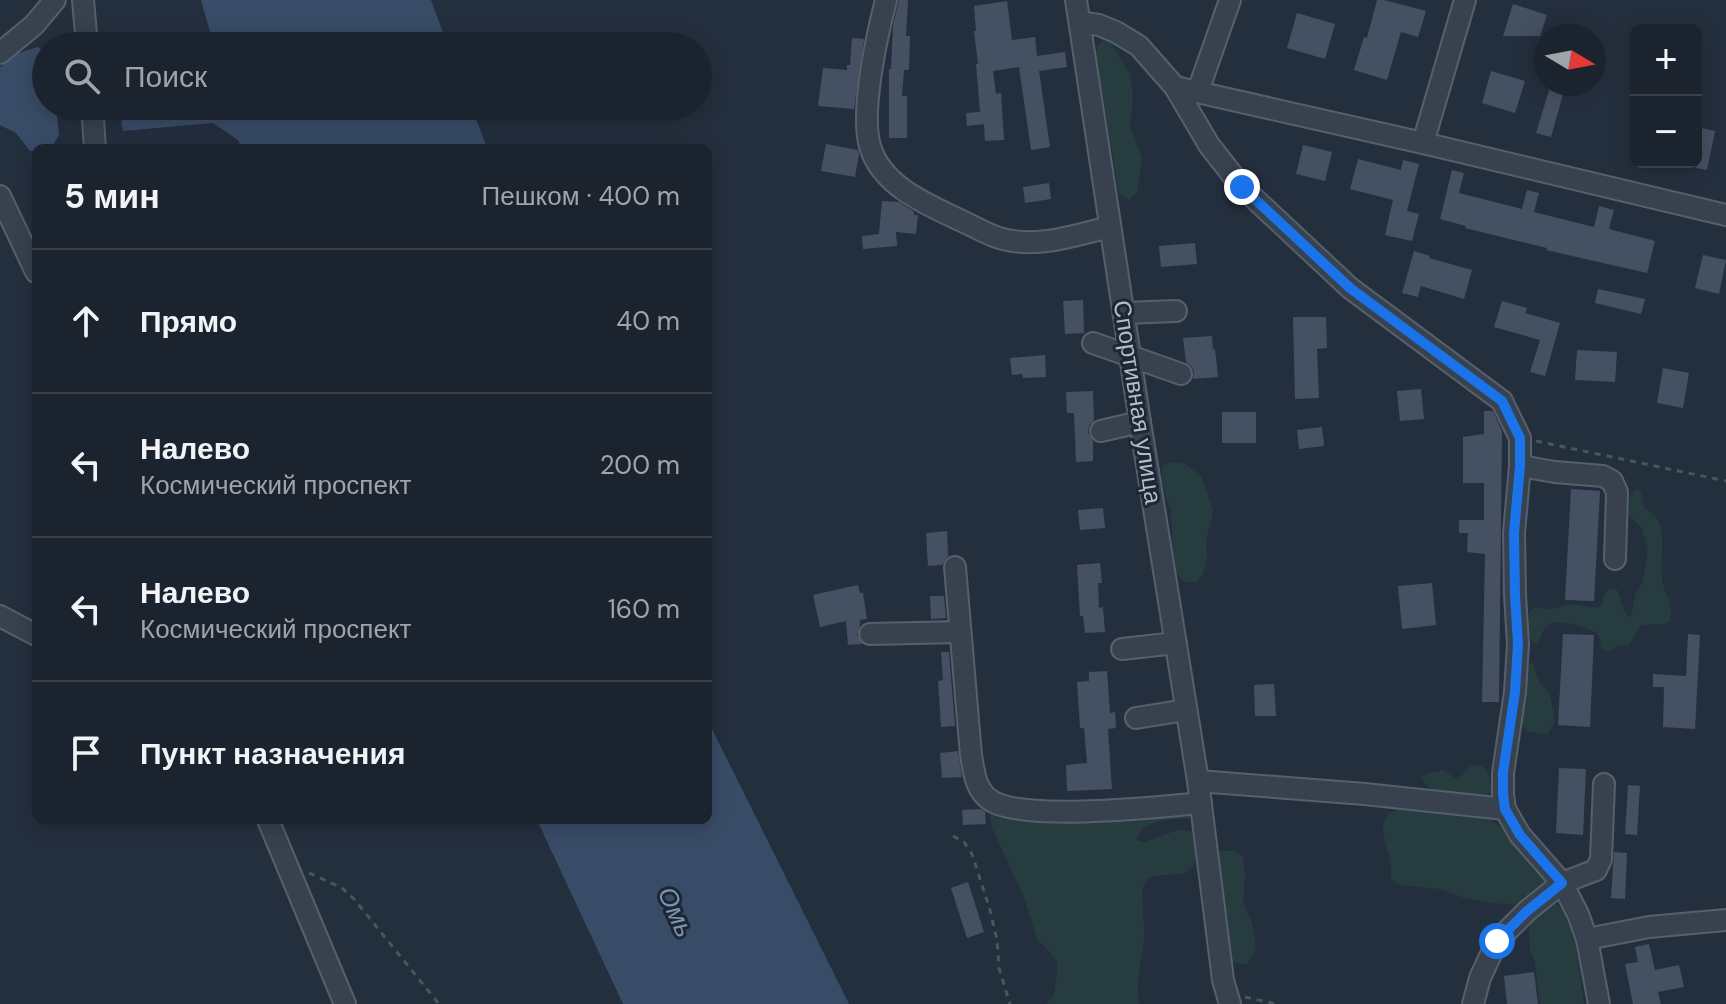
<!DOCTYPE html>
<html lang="ru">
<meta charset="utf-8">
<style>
body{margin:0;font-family:"DM Sans",sans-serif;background:#282f3a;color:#f1f3f6}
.controls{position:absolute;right:24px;top:24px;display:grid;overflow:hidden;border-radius:12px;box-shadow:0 4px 20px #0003}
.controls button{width:72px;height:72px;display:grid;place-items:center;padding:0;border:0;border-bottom:2px solid #39404a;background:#1b232e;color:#f1f3f6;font:40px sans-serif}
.compass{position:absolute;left:1534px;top:24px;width:72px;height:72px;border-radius:50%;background:#1b232e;box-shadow:0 4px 20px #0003;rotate:100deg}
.stop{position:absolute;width:24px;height:24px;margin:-18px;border:6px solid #1a73e8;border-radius:50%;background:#fff}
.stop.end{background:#1a73e8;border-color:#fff;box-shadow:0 2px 8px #0008}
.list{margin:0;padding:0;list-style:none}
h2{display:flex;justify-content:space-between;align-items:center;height:104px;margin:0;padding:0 32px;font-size:34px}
h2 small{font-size:26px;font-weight:400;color:#a0a4aa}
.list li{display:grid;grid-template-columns:52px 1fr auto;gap:24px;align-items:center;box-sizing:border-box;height:144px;padding:0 32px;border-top:2px solid #39404a}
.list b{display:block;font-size:30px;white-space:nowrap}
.list p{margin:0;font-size:26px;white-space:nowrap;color:#a0a4aa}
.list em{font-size:26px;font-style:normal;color:#a0a4aa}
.icon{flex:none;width:44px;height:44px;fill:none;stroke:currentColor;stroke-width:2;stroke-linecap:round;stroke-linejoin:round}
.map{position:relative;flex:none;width:1726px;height:1004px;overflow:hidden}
.search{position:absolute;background:#1b232e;box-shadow:0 4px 20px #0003;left:32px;top:32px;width:680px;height:88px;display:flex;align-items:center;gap:20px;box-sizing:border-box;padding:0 28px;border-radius:44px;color:#a0a4aa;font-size:30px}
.panel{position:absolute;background:#1b232e;box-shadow:0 4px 20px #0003;left:32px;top:144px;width:680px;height:680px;border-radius:12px}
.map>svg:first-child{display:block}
.green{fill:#263c3f}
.water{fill:#394c67}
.building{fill:#455162}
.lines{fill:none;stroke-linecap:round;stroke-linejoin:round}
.minor-casing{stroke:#565f6c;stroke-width:24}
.path{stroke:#44595c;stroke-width:3;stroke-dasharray:6 6;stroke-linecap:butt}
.minor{stroke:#38414e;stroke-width:20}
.route{stroke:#1a73e8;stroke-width:10}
.labels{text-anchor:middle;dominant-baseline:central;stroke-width:6;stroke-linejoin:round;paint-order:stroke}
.street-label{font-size:24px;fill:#b4bcc9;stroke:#1d2633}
.water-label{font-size:26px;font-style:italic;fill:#7c92b1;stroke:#1d2633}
</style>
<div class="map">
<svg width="1726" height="1004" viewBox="0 0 1726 1004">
<rect width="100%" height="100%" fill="#242f3e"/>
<!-- green -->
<g class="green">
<path d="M1103,41H1110L1130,74L1133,95L1130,125L1142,158L1137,192L1129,200L1119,194L1096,55L1097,45Z"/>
<path d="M1171,462L1184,463L1201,476L1213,510L1206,542L1207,558L1203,574L1196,582H1184L1174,570L1171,512L1161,479L1163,466Z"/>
<path d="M1635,489H1639L1641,493L1644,508C1647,511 1652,512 1655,516C1667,529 1660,561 1662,578C1663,597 1675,599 1670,620L1664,624L1641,625L1628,646L1620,645L1607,652L1601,647L1600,639L1596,632C1585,628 1558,617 1548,625C1543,628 1540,638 1538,643L1534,644C1526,633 1528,623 1530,611L1534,608L1552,609L1572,604L1598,608L1602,605C1604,594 1604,589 1616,588C1621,597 1622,608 1628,617L1631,616L1636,593L1643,581L1648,549L1642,528L1625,512L1624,508Z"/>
<path d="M1532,662L1540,683L1549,693L1554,712V723L1548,734L1528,732L1522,726L1523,684L1526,666Z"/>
<path d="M1472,765C1490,764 1489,776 1492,791L1484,799L1432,791L1421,778L1427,773L1444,770L1457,780Z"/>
<path d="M996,807L1183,809L1194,814L1192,818C1174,820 1142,818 1137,840L1144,842L1178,830L1192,831C1197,839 1198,846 1197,855C1191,887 1157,867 1146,881C1140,888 1143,902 1143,911C1143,919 1145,928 1144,936C1143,960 1135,979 1139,1004H1046L1054,995L1058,964L1054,957L1037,939L1024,897L991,826L990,814Z"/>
<path d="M1431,809L1488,817L1502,828L1514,845L1544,874L1548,881L1547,889L1523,905L1490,903L1464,898L1440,889L1400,885L1390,878C1391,872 1392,865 1390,859C1386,844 1373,815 1398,810C1408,808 1420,809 1431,809Z"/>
<path d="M1215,851H1237L1243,857L1245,876L1243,903L1252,923L1256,946L1254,954L1246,964L1234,963L1230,956Z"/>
<path d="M1552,902C1568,909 1582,929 1576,947L1584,1004H1540L1534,958L1530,951L1529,934L1531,916Z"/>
</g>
<!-- water -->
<g class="water">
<path d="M201,0H431L448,46H214Z"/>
<path d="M38,47L46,53V106H56L59,135L51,148H36V151H30L16,133L0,125V67L15,54Z"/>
<path d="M163,106H471L487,148H242L238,140L213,123L123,131L121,121Z"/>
<path d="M708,721L849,1004H623L537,820H708Z"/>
</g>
<!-- building -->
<g class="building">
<path d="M899,0H908L906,36H910L909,70H904L902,96H907V138H889V69H891L893,25Z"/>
<path d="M1377,0H1384L1426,11L1418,37L1401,32L1387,80L1354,70L1364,37L1367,38Z"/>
<path d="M1007,1L1012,40L1035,37L1037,56L1065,52L1067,67L1039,71L1050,147L1031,150L1019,67L993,71L996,94L1001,93L1004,140L985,141L984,124L967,126L966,113L980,112L976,64H978L974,31H976L974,6Z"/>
<path d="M1513,4L1547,15L1540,36H1503Z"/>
<path d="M1297,13L1335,24L1325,59L1287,48Z"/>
<path d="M852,38L864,39L854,109L818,106L823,68L847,70V65H850Z"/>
<path d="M1491,71L1525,81L1515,113L1482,103Z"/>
<path d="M1551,84H1566L1551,137L1536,133Z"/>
<path d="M1696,127L1715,131L1707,170L1696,168Z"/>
<path d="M826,144L858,150L859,154L855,177L821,171Z"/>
<path d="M1303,145L1332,152L1325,181L1296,174Z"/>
<path d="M1358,159L1401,170L1403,160L1419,164L1407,211L1419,214L1412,241L1385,235L1393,200L1350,189Z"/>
<path d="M1452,170L1464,173L1459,193L1522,209L1527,190L1539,193L1534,212L1594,227L1599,206L1614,210L1609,229L1655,241L1647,273L1546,250L1547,248L1465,228L1466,226L1440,219Z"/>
<path d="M1049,183L1051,199L1025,203L1023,187Z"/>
<path d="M882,201L899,202L914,212V215H918L916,234L896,232L897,246L863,249L862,236L879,234Z"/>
<path d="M1195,243L1197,264L1161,267L1159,246Z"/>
<path d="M1414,251L1430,256L1429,258L1472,270L1464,299L1421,286L1418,297L1402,293Z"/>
<path d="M1703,255L1726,260L1719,294L1695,288Z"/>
<path d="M1598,289L1645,299L1641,314L1595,303Z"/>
<path d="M1083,300L1084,333L1065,334L1063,301Z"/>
<path d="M1502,301L1527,308L1525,313L1560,323L1545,376L1530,372L1540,340L1494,327Z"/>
<path d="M1293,317H1326L1327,348L1317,349L1319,398L1295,399Z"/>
<path d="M1212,336L1213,350L1215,349L1218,377L1193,379L1194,371L1190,365L1186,362L1183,338Z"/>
<path d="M1577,350L1617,352L1615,382L1575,380Z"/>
<path d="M1045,355L1046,377L1023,378L1022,374L1012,375L1010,358Z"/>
<path d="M1663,368L1689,373L1683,408L1657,403Z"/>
<path d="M1421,389L1424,419L1400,421L1397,391Z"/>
<path d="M1093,391L1094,420L1089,426L1088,433L1093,441V461L1076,462L1074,413H1067L1066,392Z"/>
<path d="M1484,411H1493L1502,431L1499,702H1482L1485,554L1467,552L1468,533H1459V520H1484V483H1463V437L1484,434Z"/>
<rect x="1222" y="412" width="34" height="31"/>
<path d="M1322,427L1324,446L1299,449L1297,430Z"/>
<path d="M1571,489L1600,491L1594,601L1565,600Z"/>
<path d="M1103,508L1105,528L1080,530L1078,510Z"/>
<path d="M947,531L948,556L942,565L928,566L926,533Z"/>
<path d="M1100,563L1102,583H1098L1099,608L1103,607L1105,632L1085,633L1083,616H1080L1077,565Z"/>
<path d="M1432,583L1436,625L1402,629L1398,586Z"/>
<path d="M858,585L860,593H863L867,619L860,620V626L857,635L862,644L848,645L846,621L820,627L813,595Z"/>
<path d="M930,596H944L946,618L931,619Z"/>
<path d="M1563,634L1594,635L1590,727L1558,725Z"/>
<path d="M1688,634L1700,635L1695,729L1663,727L1664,687H1653V674L1686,676Z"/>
<path d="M941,652H949L955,726L941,727L938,681L943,680Z"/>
<path d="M1107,671L1110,713L1115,712L1116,728L1108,729L1112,789L1067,791L1066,765L1087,763L1084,728H1080L1077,682L1089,681V672Z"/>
<path d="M1274,684L1276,716H1255L1254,685Z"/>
<path d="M958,751L962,777L942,778L940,753Z"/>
<path d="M1559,768L1586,769L1583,835L1556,833Z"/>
<path d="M1628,785L1640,786L1637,835L1625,834Z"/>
<path d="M981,809L985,812L986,824L963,825L962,810Z"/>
<path d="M1614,852L1627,853L1625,899L1611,898Z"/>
<path d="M968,882L984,932L967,938L951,888Z"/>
<path d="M1649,944L1655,970L1679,965L1684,987L1658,992L1661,1004H1633L1625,964L1638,962L1635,947Z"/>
<path d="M1534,972L1538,1004H1507L1504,976Z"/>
</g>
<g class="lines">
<defs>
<g id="minor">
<path d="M83,0L87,46"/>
<path d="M886,0C877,35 860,112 870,146C881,186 928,205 962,221C979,229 995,239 1013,241C1046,246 1079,234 1110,227"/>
<path d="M1076,0L1140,422L1198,781L1223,980L1230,1004"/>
<path d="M1080,22L1099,25L1116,32L1139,46L1175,87L1209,145L1242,187L1350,288L1502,401L1520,438V466L1514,533L1515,595L1518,644L1515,692L1503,773V794L1505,809L1520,835L1562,883L1578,914L1587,939L1599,1004"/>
<path d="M0,53L34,25L55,0"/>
<path d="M1175,87L1423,143L1726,215"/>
<path d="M1198,91L1230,0"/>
<path d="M92,106L95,148"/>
<path d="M1423,143L1465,0"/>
<path d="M0,196L36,272"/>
<path d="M1124,313L1176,311"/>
<path d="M1093,343L1181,374"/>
<path d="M1101,431L1140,422"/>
<path d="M1520,466L1555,472L1603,476L1612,481L1617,492L1615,559"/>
<path d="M955,567L971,755C974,772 975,789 990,800C1022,822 1159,807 1201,803"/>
<path d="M0,616L36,635"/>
<path d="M870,634L960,632"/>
<path d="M1122,649L1176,643"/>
<path d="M1136,718L1186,710"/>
<path d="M1198,781L1365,794L1505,809"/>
<path d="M268,820L345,1004"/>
<path d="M1587,939L1649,927L1726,920"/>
<path d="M1473,1004L1480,978L1497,941L1527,911L1562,883L1596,870L1601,859L1604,784"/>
</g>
</defs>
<!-- minor casing -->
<use href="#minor" class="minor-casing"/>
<!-- path -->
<g class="path">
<path d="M1536,441L1726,481"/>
<path d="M953,836L964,842L972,854L990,910L997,940L999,968L1010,1004"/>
<path d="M309,873L342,888L354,899L439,1004"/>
<path d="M1245,997L1276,1004"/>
</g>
<!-- minor -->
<use href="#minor" class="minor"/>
</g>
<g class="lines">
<!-- route -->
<path class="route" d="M1242,187L1350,288L1502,401L1520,438V466L1514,533L1515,595L1518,644L1515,692L1503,773V794L1505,809L1520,835L1562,883L1527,911L1497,941"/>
</g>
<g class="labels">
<!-- street labels -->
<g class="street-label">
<text transform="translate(1138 402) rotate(81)">Спортивная улица</text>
</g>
<!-- water labels -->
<g class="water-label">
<text transform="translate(676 912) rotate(66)">Омь</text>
</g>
</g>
</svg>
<div class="controls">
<button>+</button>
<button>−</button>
</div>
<svg class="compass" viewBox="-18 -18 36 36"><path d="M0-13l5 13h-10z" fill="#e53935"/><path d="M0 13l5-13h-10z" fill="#a0a4aa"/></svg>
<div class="stop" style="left:1497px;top:941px"></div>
<div class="stop end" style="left:1242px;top:187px"></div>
<div class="search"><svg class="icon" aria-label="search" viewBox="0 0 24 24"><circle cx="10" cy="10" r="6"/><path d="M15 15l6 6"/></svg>Поиск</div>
<section class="panel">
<h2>5 мин<small>Пешком · 400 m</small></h2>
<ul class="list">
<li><svg class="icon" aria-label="ahead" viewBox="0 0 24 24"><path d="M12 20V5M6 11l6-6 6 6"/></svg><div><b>Прямо</b></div><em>40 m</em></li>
<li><svg class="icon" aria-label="left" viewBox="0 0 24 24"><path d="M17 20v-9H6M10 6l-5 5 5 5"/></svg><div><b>Налево</b><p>Космический проспект</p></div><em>200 m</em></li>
<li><svg class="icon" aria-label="left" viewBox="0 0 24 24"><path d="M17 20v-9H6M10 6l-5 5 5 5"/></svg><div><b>Налево</b><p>Космический проспект</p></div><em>160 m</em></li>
<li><svg class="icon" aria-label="arrive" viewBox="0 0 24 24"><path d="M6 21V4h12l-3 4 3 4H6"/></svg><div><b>Пункт назначения</b></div></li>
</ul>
</section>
</div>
